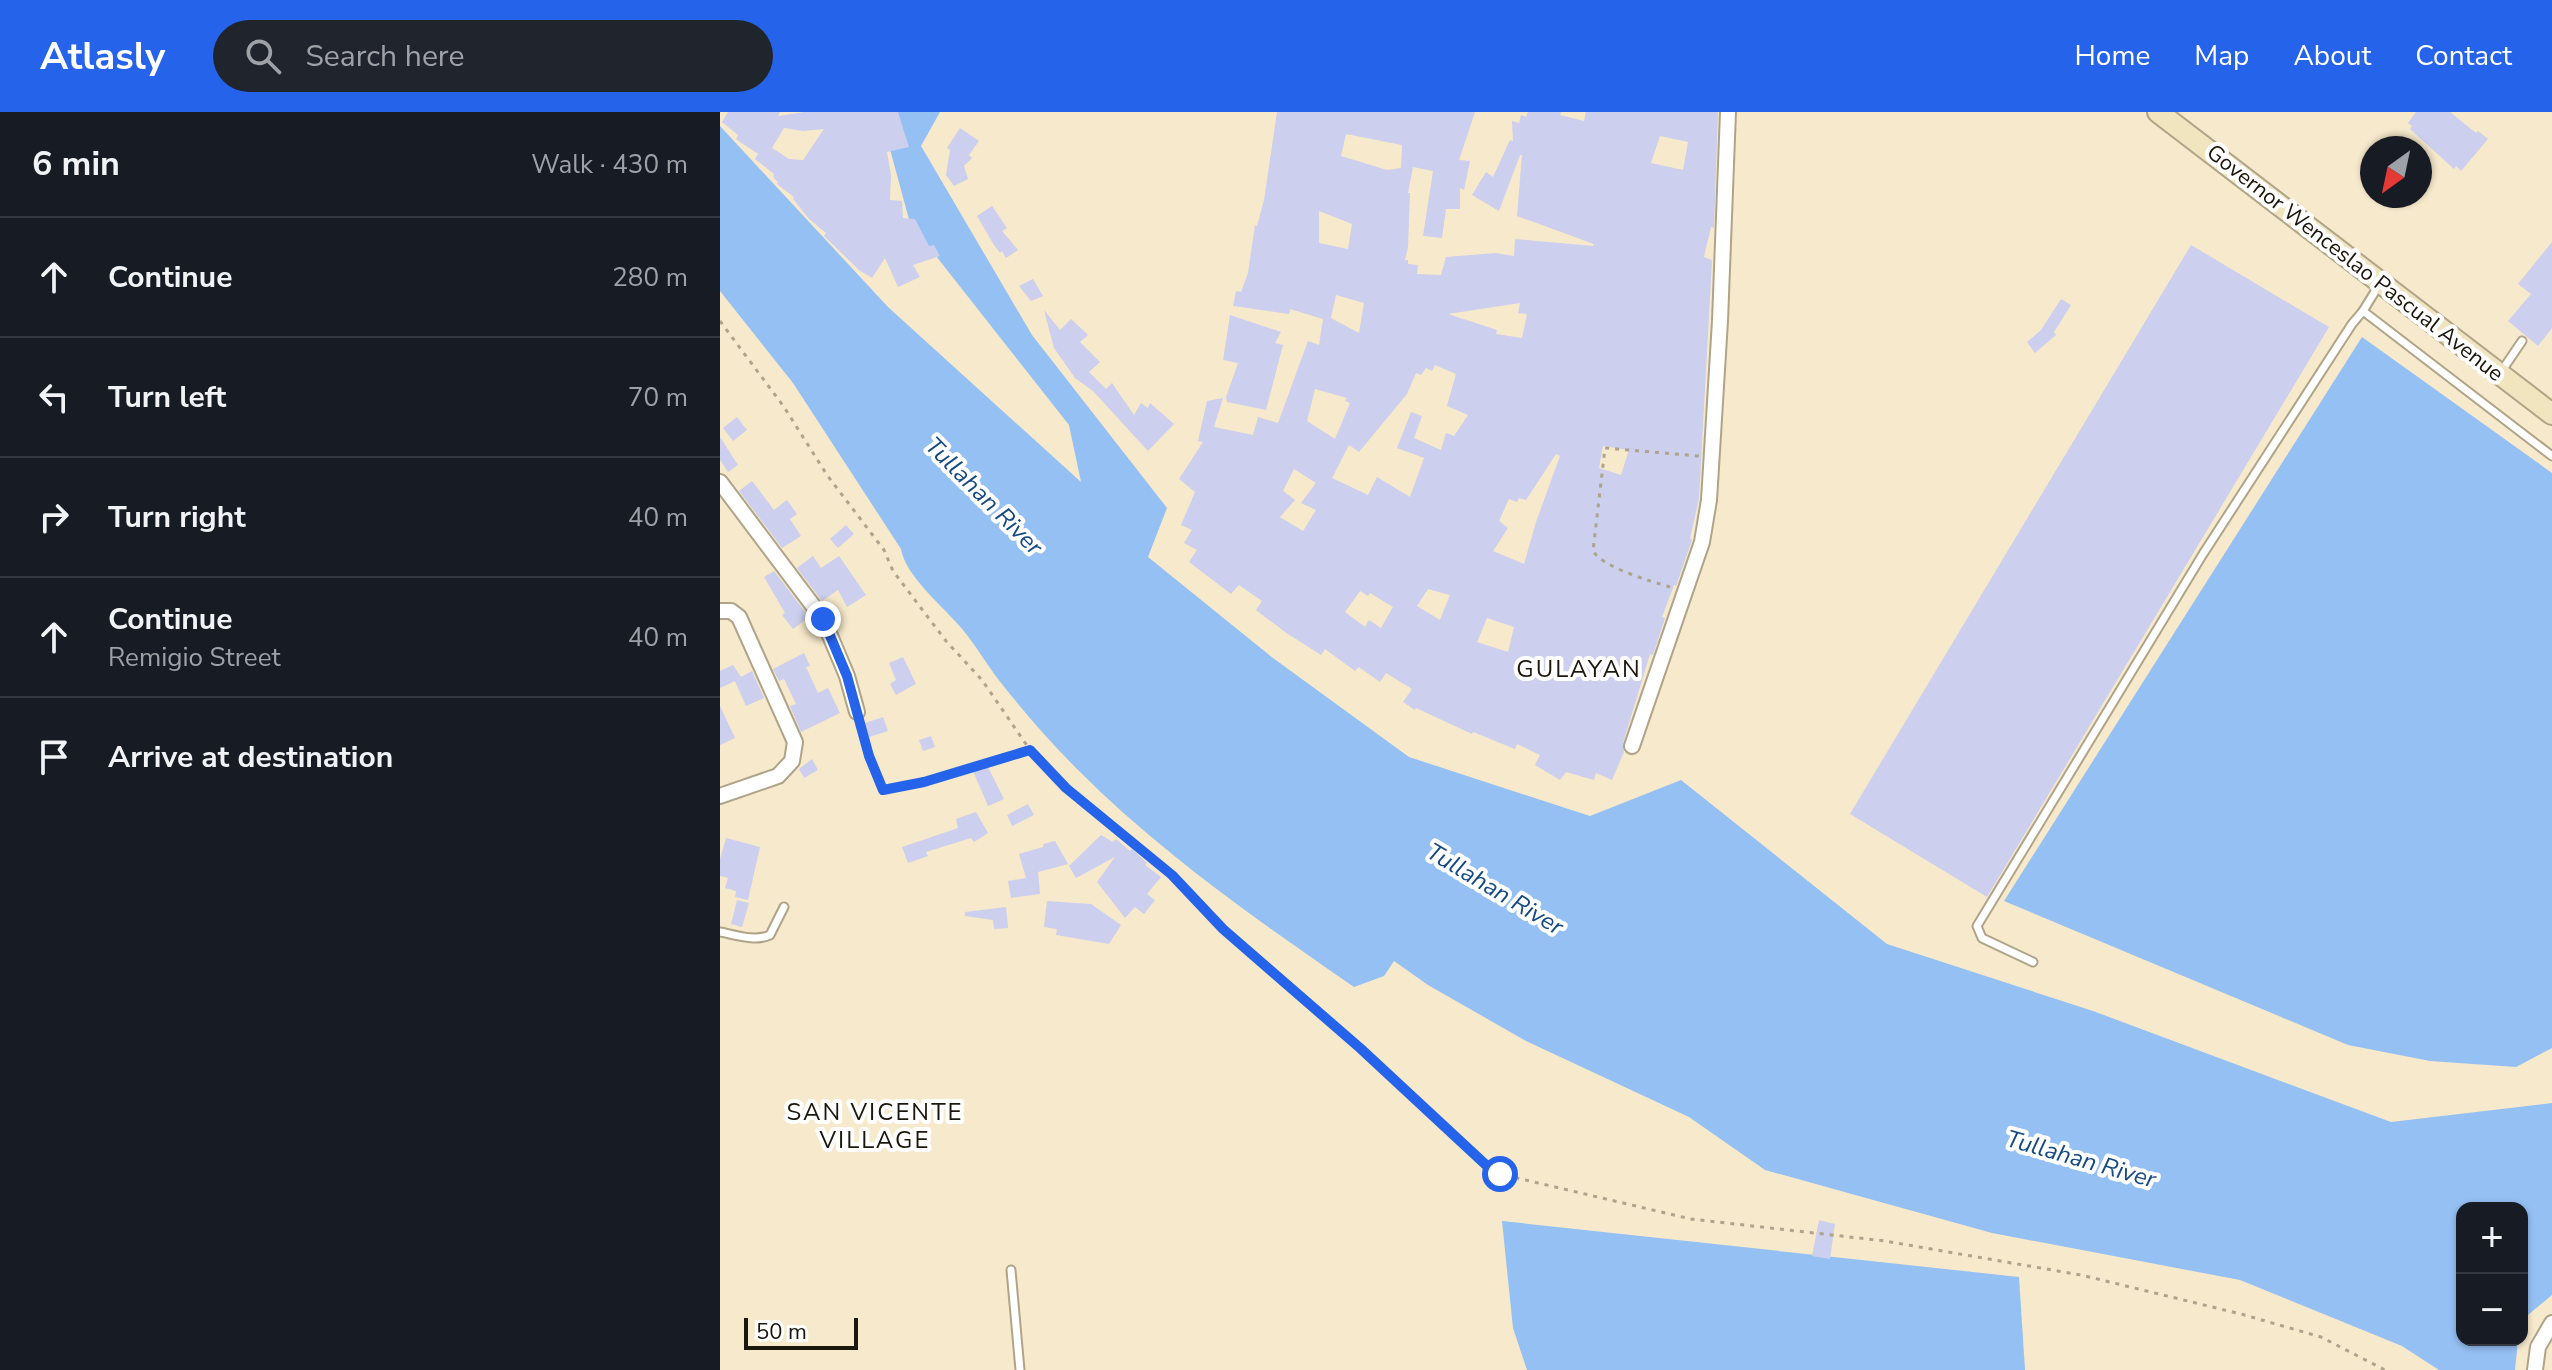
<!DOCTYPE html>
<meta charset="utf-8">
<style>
body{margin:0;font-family:"Nunito Sans",sans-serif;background:#20242c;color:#f1f3f6}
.controls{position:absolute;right:24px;bottom:24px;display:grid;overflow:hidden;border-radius:16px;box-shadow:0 2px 6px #0004}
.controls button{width:72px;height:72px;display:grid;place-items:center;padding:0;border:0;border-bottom:2px solid #363941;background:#171b24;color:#f1f3f6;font:40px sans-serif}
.compass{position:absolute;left:1640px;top:24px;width:72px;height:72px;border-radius:50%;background:#171b24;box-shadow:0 2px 6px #0004;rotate:213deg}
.scale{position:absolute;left:24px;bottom:20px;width:114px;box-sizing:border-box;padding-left:8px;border:4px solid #1c170d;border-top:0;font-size:22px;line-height:28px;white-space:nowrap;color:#1c170d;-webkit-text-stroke:6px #fff;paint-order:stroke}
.stop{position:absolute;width:24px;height:24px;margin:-18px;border:6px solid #2563eb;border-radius:50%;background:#fff}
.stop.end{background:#2563eb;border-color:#fff;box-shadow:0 2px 8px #0008}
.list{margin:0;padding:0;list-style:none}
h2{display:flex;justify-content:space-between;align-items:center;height:104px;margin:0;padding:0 32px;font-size:34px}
h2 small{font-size:26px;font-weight:400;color:#9ea1a6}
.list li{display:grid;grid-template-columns:52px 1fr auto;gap:24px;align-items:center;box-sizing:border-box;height:120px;padding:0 32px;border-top:2px solid #363941}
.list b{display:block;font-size:30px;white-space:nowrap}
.list p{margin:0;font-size:26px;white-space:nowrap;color:#9ea1a6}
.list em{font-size:26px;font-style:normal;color:#9ea1a6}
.icon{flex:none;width:44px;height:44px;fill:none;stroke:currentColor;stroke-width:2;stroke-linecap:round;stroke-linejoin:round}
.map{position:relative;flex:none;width:1832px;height:1258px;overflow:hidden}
header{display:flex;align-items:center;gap:48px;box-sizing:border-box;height:112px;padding:0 40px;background:#2563eb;color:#fff}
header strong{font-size:38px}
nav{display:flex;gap:44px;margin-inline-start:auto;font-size:28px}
.search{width:560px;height:72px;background:#20242c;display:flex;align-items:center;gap:20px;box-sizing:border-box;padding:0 28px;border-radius:44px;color:#9ea1a6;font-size:30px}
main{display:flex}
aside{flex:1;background:#171b24}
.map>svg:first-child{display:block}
.water{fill:#95c0f3}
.building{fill:#cccfed;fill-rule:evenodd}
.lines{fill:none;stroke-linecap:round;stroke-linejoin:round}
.service-casing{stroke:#b0a488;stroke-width:11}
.minor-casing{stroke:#b0a488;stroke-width:18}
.secondary-casing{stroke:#b0a488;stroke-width:24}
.path{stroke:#aea38c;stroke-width:3;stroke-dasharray:4 6;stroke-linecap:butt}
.service{stroke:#fff;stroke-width:7}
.minor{stroke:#fff;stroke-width:14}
.secondary{stroke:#f1e5c0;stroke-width:20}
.route{stroke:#2563eb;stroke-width:10}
.labels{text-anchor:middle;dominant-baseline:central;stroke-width:8;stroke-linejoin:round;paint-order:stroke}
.street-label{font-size:22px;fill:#1c170d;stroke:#fff}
.water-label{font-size:24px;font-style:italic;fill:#144a83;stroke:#fff}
.neighbourhood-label{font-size:24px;letter-spacing:2px;fill:#1c170d;stroke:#fff}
</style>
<header>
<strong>Atlasly</strong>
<div class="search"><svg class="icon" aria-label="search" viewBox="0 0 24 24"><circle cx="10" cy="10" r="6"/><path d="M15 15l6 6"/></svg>Search here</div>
<nav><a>Home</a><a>Map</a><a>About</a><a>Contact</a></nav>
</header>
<main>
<aside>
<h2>6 min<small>Walk · 430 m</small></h2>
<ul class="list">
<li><svg class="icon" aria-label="ahead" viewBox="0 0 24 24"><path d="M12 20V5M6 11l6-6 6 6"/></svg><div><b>Continue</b></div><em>280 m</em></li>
<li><svg class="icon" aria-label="left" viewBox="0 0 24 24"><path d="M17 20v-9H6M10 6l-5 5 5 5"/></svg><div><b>Turn left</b></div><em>70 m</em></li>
<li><svg class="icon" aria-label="right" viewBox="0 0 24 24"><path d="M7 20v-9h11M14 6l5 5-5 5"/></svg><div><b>Turn right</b></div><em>40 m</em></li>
<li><svg class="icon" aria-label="ahead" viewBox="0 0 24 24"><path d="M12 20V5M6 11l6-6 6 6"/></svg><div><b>Continue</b><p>Remigio Street</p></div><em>40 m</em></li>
<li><svg class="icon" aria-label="arrive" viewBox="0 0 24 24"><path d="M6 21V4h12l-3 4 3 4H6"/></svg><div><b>Arrive at destination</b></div></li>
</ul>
</aside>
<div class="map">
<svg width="1832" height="1258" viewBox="0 0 1832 1258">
<rect width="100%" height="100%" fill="#f7e9cc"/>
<!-- water -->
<g class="water">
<path d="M175,0H220L201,34L312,223L447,396L428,445L553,546L689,645L870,704L961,668L1167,832L1373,899L1671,1010L1832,991V1183L1802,1208V1096H1742V1228H1798L1795,1258H1719L1682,1234L1520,1168L1272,1121L1045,1058L969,1005L806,929L708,873L674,849L664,864L634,875C538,809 441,741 358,658C330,630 303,599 278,567C266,551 256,534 243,518C225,496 185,464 181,437L73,271L0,179V14L168,195L361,370L349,313L190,111L165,19Z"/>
<path d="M1642,225L1832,361V936L1796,955L1710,949L1628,933L1284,789Z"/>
<path d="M782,1109L1299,1165L1305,1258H807L793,1216Z"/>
</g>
<!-- building -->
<g class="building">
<path d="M8,0H60L58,4L84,0H178L189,35L167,40L171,63L170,88L182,89L183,106L195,107L209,134L214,133L220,144L193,153L200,165L178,175L165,146L152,166L139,158L104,124L106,121L89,107L73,87L74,85L57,72L58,70L53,65L54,62L35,47L38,42L16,27L18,23L2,10ZM64,16L83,19L104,17L83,48L69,47L52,36Z"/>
<path d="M557,0H755L739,48L750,49L744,78L740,76V97H726L722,126L703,124L713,59L693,55L688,81H690L688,135L685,148H688V152L698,153L697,162L721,163L726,145L776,141L794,144L795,127L873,134L874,132L797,104L802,43H800L779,99L752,83L766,60L773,65L790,28L793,29L792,9L799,11L801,3L806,5L808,0H841L840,3L864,9L866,0H998L994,116L991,115L984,145L992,148L979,387L970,426L972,428L956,474L954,473L942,505L945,506L933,543L930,542L903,631L904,640L892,668L876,661L874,668L846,660L840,668L815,653L820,643L797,632L795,637L753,620L752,622L696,596L695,598L683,590L692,577L666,561L660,570L639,555L635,559L605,537L601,543L565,520L536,498L542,489L519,473L511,482L469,450L477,438L464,431L472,418L461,413L475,380L459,367L483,330L478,329L487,289L503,286L494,315L533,323L538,305L558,311L588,229L599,233L603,207L570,197L569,202L513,194L516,179L521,180L528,161L535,113L537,114L544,88ZM626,22L682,33L681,56L667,58L621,44ZM940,24L968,30L963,58L931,51ZM599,99L632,112L628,137L599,131ZM616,183L644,191L639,221L611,206ZM800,191L798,201L807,202L802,226L776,222L777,218L728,202ZM715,253L736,262L727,294L748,303L734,324L726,321L721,338L694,326L702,304L691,300L677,336L704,346L690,385L657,365L648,383L612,366L629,333L639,340L687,282L696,261L701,263L706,256L712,259ZM595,277L627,286L625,289L630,291L615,327L587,309ZM883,334L909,338L901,363L879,356ZM836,342L840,344L816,410L804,452L773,439L788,416L779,409L789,387L797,390L799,386L806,388ZM574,357L596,371L581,391L596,398L583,419L560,405L575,388L563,379ZM708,477L730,483L720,508L697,494ZM640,479L648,484L650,481L673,495L661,516L649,508L645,515L625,500ZM767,506L794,515L788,540L757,530Z"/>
<path d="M1696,0H1730L1756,21L1758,19L1768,27L1741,59L1736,54L1734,57L1690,17L1692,14L1688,11Z"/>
<path d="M240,16L259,29L249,43L252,46L244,54L248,67L234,74L226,63L230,38L227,36Z"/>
<path d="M272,94L287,116L282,119L298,138L286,146L282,139L280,141L274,133L257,104Z"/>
<path d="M1832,130V216L1818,234L1788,209L1811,182L1798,172Z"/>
<path d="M1471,133L1609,215L1267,785L1130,702Z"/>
<path d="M313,167L323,184L311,189L299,174Z"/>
<path d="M1341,187L1351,193L1334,220L1336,223L1315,241L1307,230L1321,218Z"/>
<path d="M324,198L340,218L351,207L368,223L360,230L380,250L369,260L386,277L392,271L414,303L421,291L428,296L430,291L454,312L428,339L373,279L355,266L334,236Z"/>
<path d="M510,203L561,220L555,231L563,233L546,298L507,290L506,285L518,251L503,248Z"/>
<path d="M17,305L27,318L13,329L3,316Z"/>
<path d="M0,325L18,353L8,360L0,348Z"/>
<path d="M32,369L54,398L67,388L77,402L70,407L81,424L62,436L19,379Z"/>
<path d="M126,413L134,422L118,436L110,427Z"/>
<path d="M93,444L101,456L119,444L146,483L127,495L118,478L102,489L77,456Z"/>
<path d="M54,459L89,505L73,517L62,503L65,501L44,465Z"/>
<path d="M84,541L90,554L86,555L98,581L108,576L120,601L81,620L70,594L76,592L64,567L59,569L53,557Z"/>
<path d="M183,545L196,572L176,583L170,572L176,568L169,551Z"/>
<path d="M13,553L21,565L32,559L44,586L26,594L15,569L0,576V559Z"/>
<path d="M0,594L15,626L0,633Z"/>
<path d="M163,605L168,619L149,625L145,611Z"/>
<path d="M211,624L215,635L203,639L199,628Z"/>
<path d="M92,647L98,658L84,666L79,657Z"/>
<path d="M267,653L284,687L268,694L253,659Z"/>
<path d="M308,692L314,703L292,714L287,703Z"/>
<path d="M256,700L268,721L254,730L251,726L206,740L208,744L188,751L182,735L238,716L236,707Z"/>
<path d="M381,723L393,730L396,727L410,739L412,737L427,751L425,753L441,765L427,782L435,788L424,802L415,795L405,806L377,770L395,745L356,766L349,754Z"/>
<path d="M6,726L40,735L28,788L15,785L16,779L5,776L8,766L0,764V747Z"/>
<path d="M335,729L348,752L318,760L320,782L291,786L288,769L306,766L299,742L323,735V732Z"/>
<path d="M17,788L29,791L22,815L11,812Z"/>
<path d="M327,789L371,792L401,813L389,832L336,823L337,817L324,815Z"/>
<path d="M286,795L288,816L274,817L273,808L245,804V800Z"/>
<path d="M1099,1108L1115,1112L1110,1147L1092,1144Z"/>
</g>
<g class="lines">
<defs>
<g id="service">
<path d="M1643,199L1659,173"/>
<path d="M1781,260L1802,229"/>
<path d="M0,820C16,823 35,830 50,823L64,795"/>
<path d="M1313,850L1262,826L1257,814L1483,442L1632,212L1643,199L1832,344"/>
<path d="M291,1158L300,1258"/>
</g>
<g id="minor">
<path d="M0,370L103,507L127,564L137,600"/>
<path d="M0,499H11L19,505L75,630L72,649L58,664L0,684"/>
<path d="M912,634L982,430L989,388L1000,209L1008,0"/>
<path d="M1815,1258L1818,1235L1832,1211"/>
</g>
<path id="secondary" d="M1438,0L1832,302"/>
</defs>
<!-- service casing -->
<use href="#service" class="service-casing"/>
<!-- minor casing -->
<use href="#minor" class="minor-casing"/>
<!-- secondary casing -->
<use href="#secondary" class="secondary-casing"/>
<!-- path -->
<g class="path">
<path d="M0,209L64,295L107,363L164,438L173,459L226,529L262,568L310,638L346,676L452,763L503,817L640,936L766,1053L780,1062L971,1107L1165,1129L1361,1163L1521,1202L1601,1225L1665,1258"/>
<path d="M950,475C930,469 884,456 873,439L885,336L979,344"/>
<path d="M140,614L149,644L163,678L204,670L310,638"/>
</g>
<!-- service -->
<use href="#service" class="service"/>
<!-- minor -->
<use href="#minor" class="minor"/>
<!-- secondary -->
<use href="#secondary" class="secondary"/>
</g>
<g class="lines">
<!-- route -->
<path class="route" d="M103,507L127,564L149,644L163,678L204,670L310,638L346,676L452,763L503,817L640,936L766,1053L780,1062"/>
</g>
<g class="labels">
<!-- street labels -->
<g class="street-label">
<text transform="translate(1635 151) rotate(38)">Governor Wenceslao Pascual Avenue</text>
</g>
<!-- water labels -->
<g class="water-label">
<text transform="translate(264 384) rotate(45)">Tullahan River</text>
<text transform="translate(775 777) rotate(31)">Tullahan River</text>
<text transform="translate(1361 1047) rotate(16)">Tullahan River</text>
</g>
<!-- neighbourhood labels -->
<g class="neighbourhood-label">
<text x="859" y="557">GULAYAN</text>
<text x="155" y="1000">SAN VICENTE<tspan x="155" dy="28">VILLAGE</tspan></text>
</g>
</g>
</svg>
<div class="controls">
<button>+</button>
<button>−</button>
</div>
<svg class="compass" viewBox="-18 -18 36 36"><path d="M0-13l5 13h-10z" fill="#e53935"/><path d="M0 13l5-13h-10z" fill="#9ea1a6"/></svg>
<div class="scale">50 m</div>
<div class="stop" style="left:780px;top:1062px"></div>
<div class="stop end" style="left:103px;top:507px"></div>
</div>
</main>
